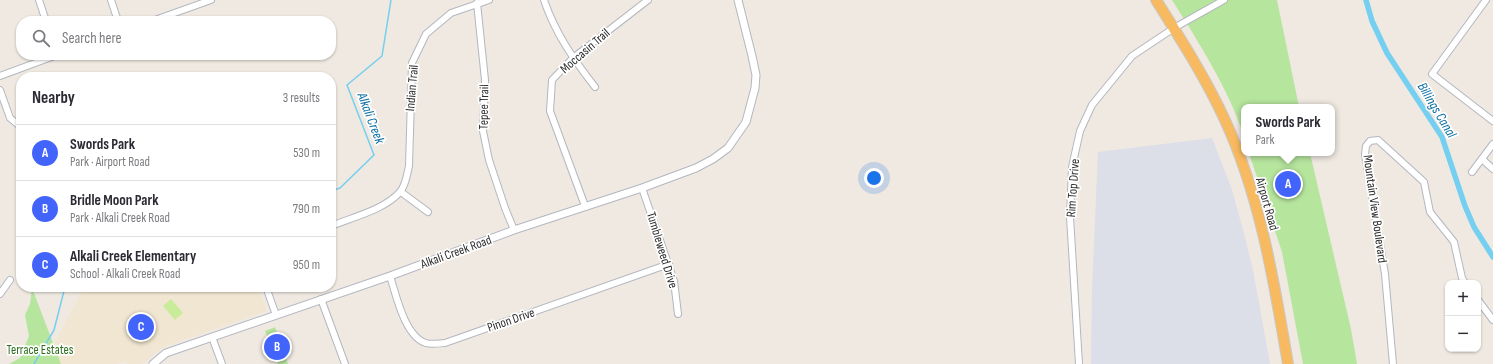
<!DOCTYPE html>
<meta charset="utf-8">
<style>
body{margin:0;font-family:"Sofia Sans Condensed",sans-serif;background:#f2f2f3;color:#2b2b33}
.controls{position:absolute;right:12px;bottom:12px;display:grid;overflow:hidden;border-radius:8px;box-shadow:0 1px 3px #0004}
.controls button{width:36px;height:36px;display:grid;place-items:center;padding:0;border:0;border-bottom:1px solid #e1e1e2;background:#fff;color:#2b2b33;font:20px sans-serif}
.you{position:absolute;left:874px;top:178px;width:14px;height:14px;margin:-10px;border:3px solid #fff;border-radius:50%;background:#1a73e8;box-shadow:0 0 0 6px #1a73e833}
.badge{display:grid;place-items:center;width:26px;height:26px;border-radius:50%;background:#4264fb;color:#fff;font-size:13px;font-weight:700}
.pin{position:absolute;translate:-50% -50%;border:2px solid #fff;box-shadow:0 1px 4px #0006}
.popup{position:absolute;left:1241px;top:104px;width:94px;height:52px;box-sizing:border-box;display:grid;place-content:center;border-radius:8px;background:#fff;filter:drop-shadow(0 1px 3px #0005);font-size:13px;white-space:nowrap;color:#7c7c81}
.popup b{font-size:15px;color:#2b2b33}
.popup::after{content:'';position:absolute;left:50%;top:100%;margin-left:-8px;border:8px solid transparent;border-top-color:#fff}
.list{margin:0;padding:0;list-style:none}
h2{display:flex;justify-content:space-between;align-items:center;height:52px;margin:0;padding:0 16px;font-size:17px}
h2 small{font-size:13px;font-weight:400;color:#7c7c81}
.list li{display:grid;grid-template-columns:26px 1fr auto;gap:12px;align-items:center;box-sizing:border-box;height:56px;padding:0 16px;border-top:1px solid #e1e1e2}
.list b{display:block;font-size:15px;white-space:nowrap}
.list p{margin:0;font-size:13px;white-space:nowrap;color:#7c7c81}
.list em{font-size:13px;font-style:normal;color:#7c7c81}
.icon{flex:none;width:22px;height:22px;fill:none;stroke:currentColor;stroke-width:2;stroke-linecap:round;stroke-linejoin:round}
.map{position:relative;flex:none;width:1493px;height:364px;overflow:hidden}
.search{position:absolute;background:#fff;box-shadow:0 1px 3px #0004;left:16px;top:16px;width:320px;height:44px;display:flex;align-items:center;gap:10px;box-sizing:border-box;padding:0 14px;border-radius:16px;color:#7c7c81;font-size:15px}
.panel{position:absolute;background:#fff;box-shadow:0 1px 3px #0004;left:16px;top:72px;width:320px;height:220px;border-radius:16px}
.map>svg:first-child{display:block}
.education{fill:#f0e6d1}
.airport{fill:#dcdee8}
.green{fill:#b6e59e}
.pitch{fill:#c9ec9a}
.lines{fill:none;stroke-linecap:round;stroke-linejoin:round}
.stream{stroke:#75cff0;stroke-width:1.5}
.canal{stroke:#75cff0;stroke-width:5.5}
.minor-casing{stroke:#b4b7c1;stroke-width:8}
.tertiary-casing{stroke:#b4b7c1;stroke-width:9}
.trunk-casing{stroke:#c9c9c9;stroke-width:12}
.minor{stroke:#fff;stroke-width:6}
.tertiary{stroke:#fff;stroke-width:7}
.trunk{stroke:#f8ba60;stroke-width:10}
.labels{text-anchor:middle;dominant-baseline:central;stroke-width:3.5;stroke-linejoin:round;paint-order:stroke}
.street-label{font-size:13px;fill:#2e2e2e;stroke:#fff}
.park-label{font-size:13px;fill:#2c6e1b;stroke:#fff}
.water-label{font-size:14px;font-style:italic;fill:#0d6fa3;stroke:#fff}
</style>
<div class="map">
<svg width="1493" height="364" viewBox="0 0 1493 364">
<rect width="100%" height="100%" fill="#efe9e1"/>
<!-- education -->
<path class="education" d="M84,287H259L267,311L163,347L142,364H127L126,361L117,364H61L54,344Z"/>
<!-- airport -->
<path class="airport" d="M1212,138L1231,187L1242,226L1253,270L1270,364H1091L1092,288L1098,152Z"/>
<!-- green -->
<g class="green">
<path d="M1172,0H1277L1299,107H1244V136C1229,90 1198,41 1172,0Z"/>
<path d="M1249,153H1310L1351,329L1357,364H1303L1282,252Z"/>
<path d="M32,288L61,364H9L20,358L29,336L25,315L30,304Z"/>
<path d="M275,327L288,364H278L265,331Z"/>
</g>
<!-- pitch -->
<path class="pitch" d="M171,299L183,313L175,320L163,306Z"/>
<g class="lines">
<!-- stream -->
<g class="stream">
<path d="M331,191L340,188L374,155L347,85L382,56L391,0"/>
<path d="M34,364L54,330L65,287"/>
</g>
<!-- canal -->
<path class="canal" d="M1366,0L1372,21L1387,53L1442,137L1465,206L1474,227L1493,257"/>
<defs>
<g id="minor">
<path d="M39,0L46,21"/>
<path d="M111,0L118,21"/>
<path d="M544,0C555,33 574,60 595,87"/>
<path d="M1486,0L1432,74L1493,121"/>
<path d="M477,3L485,80L483,131L489,160L505,208L514,230"/>
<path d="M152,21L211,0"/>
<path d="M0,76L57,55"/>
<path d="M0,90L10,118L21,127"/>
<path d="M1482,159L1493,169"/>
<path d="M1472,172L1493,144"/>
<path d="M642,188L674,281L678,314"/>
<path d="M401,192L428,212"/>
<path d="M585,206L550,111L552,80L573,58L648,0"/>
<path d="M331,226C353,217 384,210 400,192C406,185 407,174 409,166L412,63L426,34L451,13L489,0"/>
<path d="M390,276C396,295 405,337 426,343C432,345 440,343 445,343L669,264"/>
<path d="M266,287L276,315"/>
<path d="M0,294L10,280"/>
<path d="M321,299L345,364"/>
<path d="M1478,300L1493,320"/>
<path d="M212,337L222,364"/>
<path d="M1079,364L1070,217L1072,167L1080,131L1092,105L1132,56L1174,28L1224,0"/>
<path d="M1393,364L1385,274L1365,154L1366,146L1370,141L1378,140L1424,182L1430,212L1454,242L1462,278L1465,283"/>
</g>
<path id="tertiary" d="M153,364L166,353L390,276L514,230L642,188L696,168L713,159L728,148L746,122L755,88L756,75L752,56L738,0"/>
<path id="trunk" d="M1156,0C1180,38 1205,77 1224,118C1260,195 1274,281 1288,364"/>
</defs>
<!-- minor casing -->
<use href="#minor" class="minor-casing"/>
<!-- tertiary casing -->
<use href="#tertiary" class="tertiary-casing"/>
<!-- trunk casing -->
<use href="#trunk" class="trunk-casing"/>
<!-- minor -->
<use href="#minor" class="minor"/>
<!-- tertiary -->
<use href="#tertiary" class="tertiary"/>
<!-- trunk -->
<use href="#trunk" class="trunk"/>
</g>
<g class="labels">
<!-- street labels -->
<g class="street-label">
<text transform="translate(585 51) rotate(-41)">Moccasin Trail</text>
<text transform="translate(412 88) rotate(-85)">Indian Trail</text>
<text transform="translate(484 107) rotate(-89)">Tepee Trail</text>
<text transform="translate(1073 188) rotate(-86)">Rim Top Drive</text>
<text transform="translate(1267 204) rotate(74)">Airport Road</text>
<text transform="translate(1375 209) rotate(82)">Mountain View Boulevard</text>
<text transform="translate(662 250) rotate(73)">Tumbleweed Drive</text>
<text transform="translate(456 252) rotate(-20)">Alkali Creek Road</text>
<text transform="translate(511 320) rotate(-19)">Pinon Drive</text>
</g>
<!-- park labels -->
<g class="park-label">
<text x="40" y="350">Terrace Estates</text>
</g>
<!-- water labels -->
<g class="water-label">
<text transform="translate(1437 110) rotate(59)">Billings Canal</text>
<text transform="translate(371 118) rotate(69)">Alkali Creek</text>
</g>
</g>
</svg>
<div class="controls">
<button>+</button>
<button>−</button>
</div>
<div class="you"></div>
<div class="pin badge" style="left:1288px;top:184px">A</div>
<div class="popup"><b>Swords Park</b>Park</div>
<div class="pin badge" style="left:277px;top:347px">B</div>
<div class="pin badge" style="left:141px;top:327px">C</div>
<div class="search"><svg class="icon" aria-label="search" viewBox="0 0 24 24"><circle cx="10" cy="10" r="6"/><path d="M15 15l6 6"/></svg>Search here</div>
<section class="panel">
<h2>Nearby<small>3 results</small></h2>
<ul class="list">
<li><span class="badge">A</span><div><b>Swords Park</b><p>Park · Airport Road</p></div><em>530 m</em></li>
<li><span class="badge">B</span><div><b>Bridle Moon Park</b><p>Park · Alkali Creek Road</p></div><em>790 m</em></li>
<li><span class="badge">C</span><div><b>Alkali Creek Elementary</b><p>School · Alkali Creek Road</p></div><em>950 m</em></li>
</ul>
</section>
</div>
